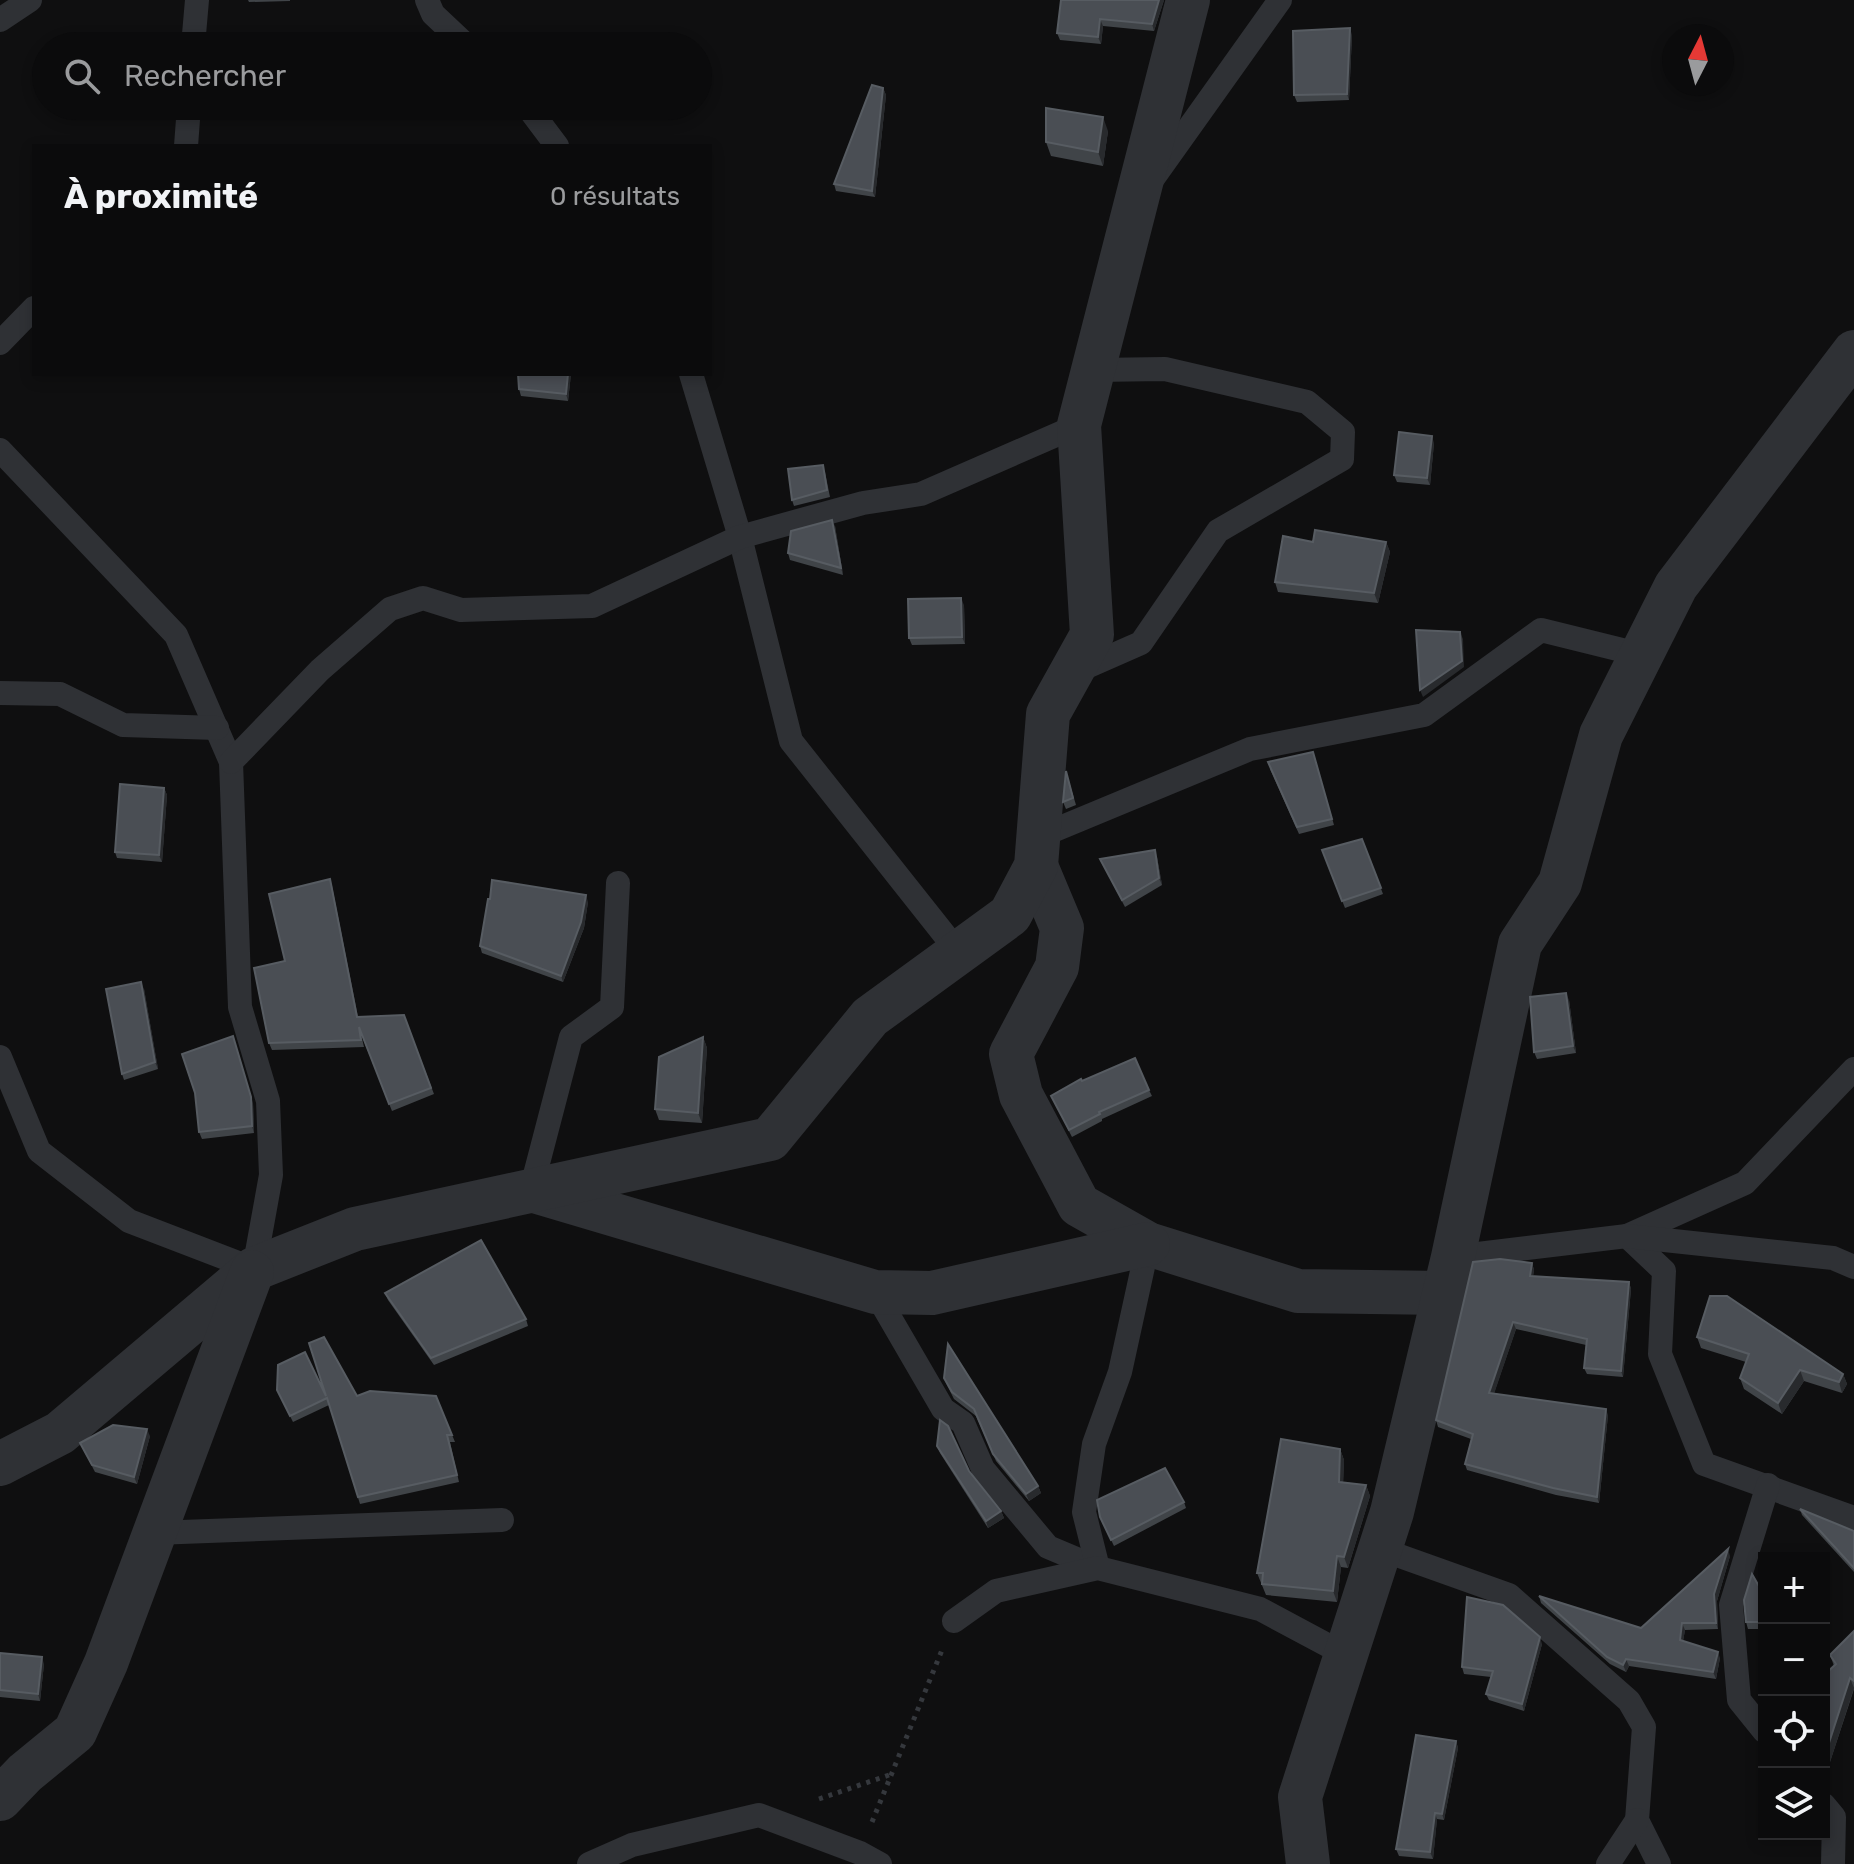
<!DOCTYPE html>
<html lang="fr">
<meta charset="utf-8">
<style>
body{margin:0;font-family:Rubik,sans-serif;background:#19191a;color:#f1f3f6}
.controls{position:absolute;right:24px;bottom:24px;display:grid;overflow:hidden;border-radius:0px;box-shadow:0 4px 12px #0003}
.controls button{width:72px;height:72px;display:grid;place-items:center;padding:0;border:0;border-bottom:2px solid #2b2b2d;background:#0b0b0c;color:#f1f3f6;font:40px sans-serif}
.compass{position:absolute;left:1662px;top:24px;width:72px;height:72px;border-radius:50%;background:#0b0b0c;box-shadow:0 4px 12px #0003;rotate:6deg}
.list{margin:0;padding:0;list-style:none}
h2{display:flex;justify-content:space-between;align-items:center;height:104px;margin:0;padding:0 32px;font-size:34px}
h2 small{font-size:26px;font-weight:400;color:#9a9b9d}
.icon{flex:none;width:44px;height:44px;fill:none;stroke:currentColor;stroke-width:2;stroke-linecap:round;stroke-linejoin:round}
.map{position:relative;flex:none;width:1854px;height:1864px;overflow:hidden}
.search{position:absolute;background:#0b0b0c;box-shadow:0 4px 12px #0003;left:32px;top:32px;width:680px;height:88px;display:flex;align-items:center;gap:20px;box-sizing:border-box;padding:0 28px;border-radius:44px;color:#9a9b9d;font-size:30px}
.panel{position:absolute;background:#0b0b0c;box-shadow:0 4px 12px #0003;left:32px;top:144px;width:680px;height:232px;border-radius:0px}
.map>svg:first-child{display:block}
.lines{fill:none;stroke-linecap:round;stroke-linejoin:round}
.path{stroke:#35383d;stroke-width:5;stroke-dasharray:4 6;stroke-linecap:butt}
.lane{stroke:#2f3135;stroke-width:24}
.street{stroke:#2f3135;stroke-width:44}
.wall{fill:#404448}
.shaded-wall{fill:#282a2d}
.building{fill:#4a4e54;stroke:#575c62;stroke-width:2}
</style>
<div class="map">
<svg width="1854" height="1864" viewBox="0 0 1854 1864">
<rect width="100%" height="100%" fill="#0f0f10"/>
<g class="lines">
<!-- path -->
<g class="path">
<path d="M819,1799L889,1775"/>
<path d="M872,1822L942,1650"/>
</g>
<!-- lane -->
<g class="lane">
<path d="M427,0L433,14L467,46"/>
<path d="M0,20L30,0"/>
<path d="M193,46L197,0"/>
<path d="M527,106L557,146"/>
<path d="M186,146L189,106"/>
<path d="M1154,177L1280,0"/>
<path d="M0,343L34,308"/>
<path d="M691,374L740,537L791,741L959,953"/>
<path d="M0,450L176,635L231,762L240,1007L268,1101L271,1175L254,1269L129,1221L39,1151L0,1057"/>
<path d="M1075,672L1141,643L1218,531L1342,459L1343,432L1307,402L1165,369L1094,370"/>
<path d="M0,693L60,694L123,725L217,728"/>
<path d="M231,762L320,670L390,609L423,598L461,610L592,606L740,537L863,503L921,494L1079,425"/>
<path d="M1038,837L1250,749L1424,715L1541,630L1642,655"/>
<path d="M1854,1069L1745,1183L1627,1236L1664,1271L1660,1354L1704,1464L1854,1518"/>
<path d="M531,1190L571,1037L612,1007L618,883"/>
<path d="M1453,1257L1627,1236L1833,1258L1854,1267"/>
<path d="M875,1292L943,1409L963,1423L983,1469L1048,1547L1098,1568"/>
<path d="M154,1533L502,1520"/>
<path d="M1380,1549L1509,1595L1629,1701L1644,1727L1637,1820L1659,1864"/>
<path d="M1098,1568L1084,1512L1094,1444L1120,1372L1148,1244"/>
<path d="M954,1621L996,1591L1098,1568L1260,1609L1346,1655"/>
<path d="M1764,1731L1739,1700L1731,1605L1768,1485"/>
<path d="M1824,1805L1834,1817L1833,1864"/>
<path d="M589,1864L632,1845L759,1815L860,1853L880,1864"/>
<path d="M1608,1864L1637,1820"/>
</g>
<!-- street -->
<g class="street">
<path d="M1036,866L1062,928L1057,967L1011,1054L1021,1095L1079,1205L1148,1244L1298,1291L1444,1293"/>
<path d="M534,1191L875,1292L932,1293L1148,1244"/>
<path d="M0,1464L60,1433L254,1269L355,1229L770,1139L870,1017L1010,915L1036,866L1048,714L1092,635L1079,425L1188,0"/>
<path d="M0,1799L25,1773L75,1732L106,1663L252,1272"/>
<path d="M1308,1864L1300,1797L1392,1512L1453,1257L1520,944L1560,883L1601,735L1676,586L1854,352"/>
</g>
</g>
<!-- wall -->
<g class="wall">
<path d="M248,0H290V1L249,2Z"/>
<path d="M1164,0L1154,31L1103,26L1101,44L1060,40L1057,33Z"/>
<path d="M1352,35L1349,100L1297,102L1294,95Z"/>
<path d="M883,88L886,95L875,197L836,191L834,184Z"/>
<path d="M1108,131L1103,166L1051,156L1046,142Z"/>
<path d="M571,374L568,401L521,396L519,389Z"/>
<path d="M1434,443L1430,485L1397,482L1394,475Z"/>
<path d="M825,472L830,497L794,506L792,500Z"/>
<path d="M835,526L843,575L790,560L788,553Z"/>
<path d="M1313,542H1386L1390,552L1378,603L1278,592L1275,582Z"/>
<path d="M964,605L965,644L912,645L909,638Z"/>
<path d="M1313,752L1334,825L1299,834L1270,769Z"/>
<path d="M1068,778L1076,805L1066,809L1063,802Z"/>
<path d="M164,788L167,795L162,862L117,858L115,852Z"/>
<path d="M1362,839L1383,894L1345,908L1322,850Z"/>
<path d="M1157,857L1162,885L1125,907L1100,859Z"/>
<path d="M332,886L358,1017L404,1015L434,1094L392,1111L361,1034L364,1047L272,1050L269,1043L285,961Z"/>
<path d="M588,902L584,928L563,982L482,953L480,946Z"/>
<path d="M144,989L158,1069L124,1080L122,1074Z"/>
<path d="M1569,1000L1576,1053L1537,1059L1534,1052Z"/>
<path d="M703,1037L707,1048L702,1123L659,1120L655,1109Z"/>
<path d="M1082,1081L1149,1090L1152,1096L1102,1119V1121L1072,1137L1051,1096Z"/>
<path d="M253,1103L254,1133L202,1139L199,1132Z"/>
<path d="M1532,1263L1534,1270L1533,1276L1629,1282L1631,1289L1623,1377L1587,1374L1584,1368L1586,1345L1516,1329L1494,1393L1608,1415L1599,1503L1556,1495L1467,1470L1465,1464L1471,1439L1438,1427L1436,1420Z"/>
<path d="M385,1293L526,1319L528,1326L434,1365L388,1300Z"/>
<path d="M1697,1337L1843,1374L1847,1384L1842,1393L1804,1381L1782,1414L1744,1389L1740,1378L1746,1362L1701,1348Z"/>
<path d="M948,1344L1038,1486L1041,1493L1029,1501L996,1461L976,1416L954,1399L947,1385L944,1378Z"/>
<path d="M277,1390L326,1396H436L455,1442H450L459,1482L360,1504L329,1405L293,1422Z"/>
<path d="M150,1436L137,1484L95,1472L80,1443Z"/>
<path d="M937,1446L969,1471L1001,1511L1004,1518L988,1528L940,1453Z"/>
<path d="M1340,1449L1344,1460L1343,1482L1366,1485L1370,1496L1348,1568L1341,1567L1337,1602L1266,1595L1257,1573Z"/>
<path d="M1184,1502L1186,1508L1114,1546L1100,1517Z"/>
<path d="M1800,1509L1854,1531V1572L1802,1515Z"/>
<path d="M1730,1556L1717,1601L1718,1629L1685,1630L1683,1641L1720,1658L1716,1679L1629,1666L1626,1672L1610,1664L1541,1603L1539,1596L1641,1628Z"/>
<path d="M1764,1596V1629H1748L1746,1622Z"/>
<path d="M1854,1631V1689L1830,1762L1824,1760V1675L1834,1666L1830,1655Z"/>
<path d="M1542,1644L1524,1711L1489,1700L1486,1694L1491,1677L1464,1674L1462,1667Z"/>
<path d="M0,1653L44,1664L40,1701L0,1697Z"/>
<path d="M1456,1741L1458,1748L1444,1820L1437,1819L1433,1859L1399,1856L1396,1849Z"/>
</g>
<!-- shaded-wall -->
<g class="shaded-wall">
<path d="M1159,0H1164L1154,31L1152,24Z"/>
<path d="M1100,19L1103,26L1101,44L1098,37Z"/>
<path d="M1350,28L1352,35L1349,100L1347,94Z"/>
<path d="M883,88L886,95L875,197L872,191Z"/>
<path d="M1103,117L1108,131L1103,166L1098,152Z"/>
<path d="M568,374H571L568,401L566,394Z"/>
<path d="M1432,436L1434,443L1430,485L1427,478Z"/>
<path d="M832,520L835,526L843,575L841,568Z"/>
<path d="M1386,542L1390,552L1378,603L1374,593Z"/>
<path d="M961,598L964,605L965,644L962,637Z"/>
<path d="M1460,632L1463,639L1464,667L1423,697L1420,690Z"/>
<path d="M164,788L167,795L162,862L159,855Z"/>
<path d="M1155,850L1157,857L1162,885L1159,878Z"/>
<path d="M330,879L332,886L359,1024L357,1017Z"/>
<path d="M586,895L588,902L584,928L563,982L561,976Z"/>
<path d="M141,982L144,989L158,1069L155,1062Z"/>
<path d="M1566,993L1569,1000L1576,1053L1573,1046Z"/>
<path d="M233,1036L253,1103L254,1133L252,1126Z"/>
<path d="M703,1037L707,1048L702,1123L698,1113Z"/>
<path d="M1532,1263L1534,1270L1532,1283L1530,1276Z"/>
<path d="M1629,1282L1631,1289L1623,1377L1621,1371Z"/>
<path d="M1513,1322L1516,1329L1492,1400L1489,1393Z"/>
<path d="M1800,1370L1804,1381L1782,1414L1778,1403Z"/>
<path d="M1843,1374L1847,1384L1842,1393L1839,1382Z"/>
<path d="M1606,1409L1608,1415L1599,1503L1597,1497Z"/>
<path d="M147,1429L150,1436L137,1484L134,1477Z"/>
<path d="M1340,1449L1344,1460L1343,1493L1339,1482Z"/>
<path d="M1366,1485L1370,1496L1348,1568L1344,1557Z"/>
<path d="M1038,1486L1041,1493L1029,1501L1026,1494Z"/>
<path d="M1001,1511L1004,1518L988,1528L986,1521Z"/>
<path d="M1728,1549L1730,1556L1717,1601L1718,1629L1716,1623L1714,1594Z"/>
<path d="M1337,1556L1341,1567L1337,1602L1333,1591Z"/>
<path d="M1682,1623L1685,1630L1682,1647L1680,1640Z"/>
<path d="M1540,1637L1542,1644L1524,1711L1522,1704Z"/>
<path d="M1718,1652L1720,1658L1716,1679L1713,1672Z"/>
<path d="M42,1657L44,1664L40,1701L38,1694Z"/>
<path d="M1626,1659L1629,1666L1626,1672L1623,1665Z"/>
<path d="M1850,1678L1854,1688L1830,1762L1826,1752Z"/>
<path d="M1456,1741L1458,1748L1444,1820L1442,1814Z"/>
<path d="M1435,1813L1437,1819L1433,1859L1430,1852Z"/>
</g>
<!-- building -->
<g class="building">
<path d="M1061,0H1159L1152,24L1100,19L1098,37L1057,33Z"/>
<path d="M1350,28L1347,94L1294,95L1293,31Z"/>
<path d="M872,85L883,88L872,191L834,184Z"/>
<path d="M1046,108L1103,117L1098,152L1046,142Z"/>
<path d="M518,374H568L566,394L519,389Z"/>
<path d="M1399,432L1432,436L1427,478L1394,475Z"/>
<path d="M823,465L827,490L792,500L788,469Z"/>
<path d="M832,520L841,568L788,553L791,531Z"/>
<path d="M1315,530L1386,542L1374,593L1275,582L1283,536L1313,542Z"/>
<path d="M961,598L962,637L909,638L908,599Z"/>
<path d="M1416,630L1460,632L1462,661L1420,690Z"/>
<path d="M1313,752L1332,819L1297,827L1268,762Z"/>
<path d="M1066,771L1073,798L1063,802Z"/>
<path d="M120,784L164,788L159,855L115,852Z"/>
<path d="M1362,839L1381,888L1342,901L1322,850Z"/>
<path d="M1155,850L1159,878L1122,900L1100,859Z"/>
<path d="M330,879L357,1017L404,1015L431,1088L389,1104L359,1027L361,1040L269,1043L254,968L285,961L269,894Z"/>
<path d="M492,880L586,895L581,922L561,976L480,946L488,899H490Z"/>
<path d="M141,982L155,1062L122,1074L106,989Z"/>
<path d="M1566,993L1573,1046L1534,1052L1530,997Z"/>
<path d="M233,1036L251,1097L252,1126L199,1132L195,1093L182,1054Z"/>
<path d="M703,1037L698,1113L655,1109L659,1057Z"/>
<path d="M1135,1058L1149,1090L1099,1112L1100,1114L1069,1130L1051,1096L1081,1079L1082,1081Z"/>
<path d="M481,1240L526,1319L431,1358L385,1293Z"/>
<path d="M1500,1259L1532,1263L1530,1276L1629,1282L1621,1371L1584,1368L1587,1339L1513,1322L1489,1393L1606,1409L1597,1497L1553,1488L1465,1464L1473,1434L1436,1420L1473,1262Z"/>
<path d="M1710,1296H1727L1843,1374L1839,1382L1800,1370L1778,1403L1740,1378L1749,1354L1697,1337Z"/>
<path d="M324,1337L357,1396L370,1391L436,1396L452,1435H447L457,1475L358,1497L327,1398L290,1416L277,1390L278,1365L305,1352L326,1396L309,1343Z"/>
<path d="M948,1344L1038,1486L1026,1494L993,1454L974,1409L952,1392L944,1378Z"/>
<path d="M940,1420L948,1426L969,1471L1001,1511L986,1521L937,1446Z"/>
<path d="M113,1425L147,1429L134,1477L92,1465L80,1443Z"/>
<path d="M1281,1439L1340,1449L1339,1482L1366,1485L1344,1557L1337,1556L1333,1591L1262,1584L1263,1573H1257Z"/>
<path d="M1165,1468L1184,1502L1111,1540L1100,1517L1097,1500Z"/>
<path d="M1800,1509L1854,1531V1568Z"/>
<path d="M1728,1549L1714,1594L1716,1623H1682L1680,1640L1718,1652L1713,1672L1626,1659L1623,1665L1607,1657L1539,1596L1641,1628Z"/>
<path d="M1752,1574L1764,1595V1622H1746L1744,1600Z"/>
<path d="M1467,1597L1503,1605L1540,1637L1522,1704L1486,1694L1493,1671L1462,1667Z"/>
<path d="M1854,1631V1681L1850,1678L1826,1752L1824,1751V1675L1836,1664L1830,1655Z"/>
<path d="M0,1653L42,1657L38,1694L0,1690Z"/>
<path d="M1416,1735L1456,1741L1442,1814L1435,1813L1430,1852L1396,1849Z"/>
</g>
</svg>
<div class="controls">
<button>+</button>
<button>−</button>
<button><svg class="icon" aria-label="locate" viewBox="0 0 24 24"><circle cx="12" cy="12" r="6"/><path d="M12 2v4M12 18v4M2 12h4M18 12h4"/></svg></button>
<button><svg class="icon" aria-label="layers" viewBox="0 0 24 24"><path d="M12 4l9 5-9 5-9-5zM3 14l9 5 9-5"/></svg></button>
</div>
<svg class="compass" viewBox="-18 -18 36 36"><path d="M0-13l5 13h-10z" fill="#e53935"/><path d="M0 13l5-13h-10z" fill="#9a9b9d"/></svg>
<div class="search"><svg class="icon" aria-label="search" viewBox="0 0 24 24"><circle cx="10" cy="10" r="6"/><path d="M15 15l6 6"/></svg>Rechercher</div>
<section class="panel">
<h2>À proximité<small>0 résultats</small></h2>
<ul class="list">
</ul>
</section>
</div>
